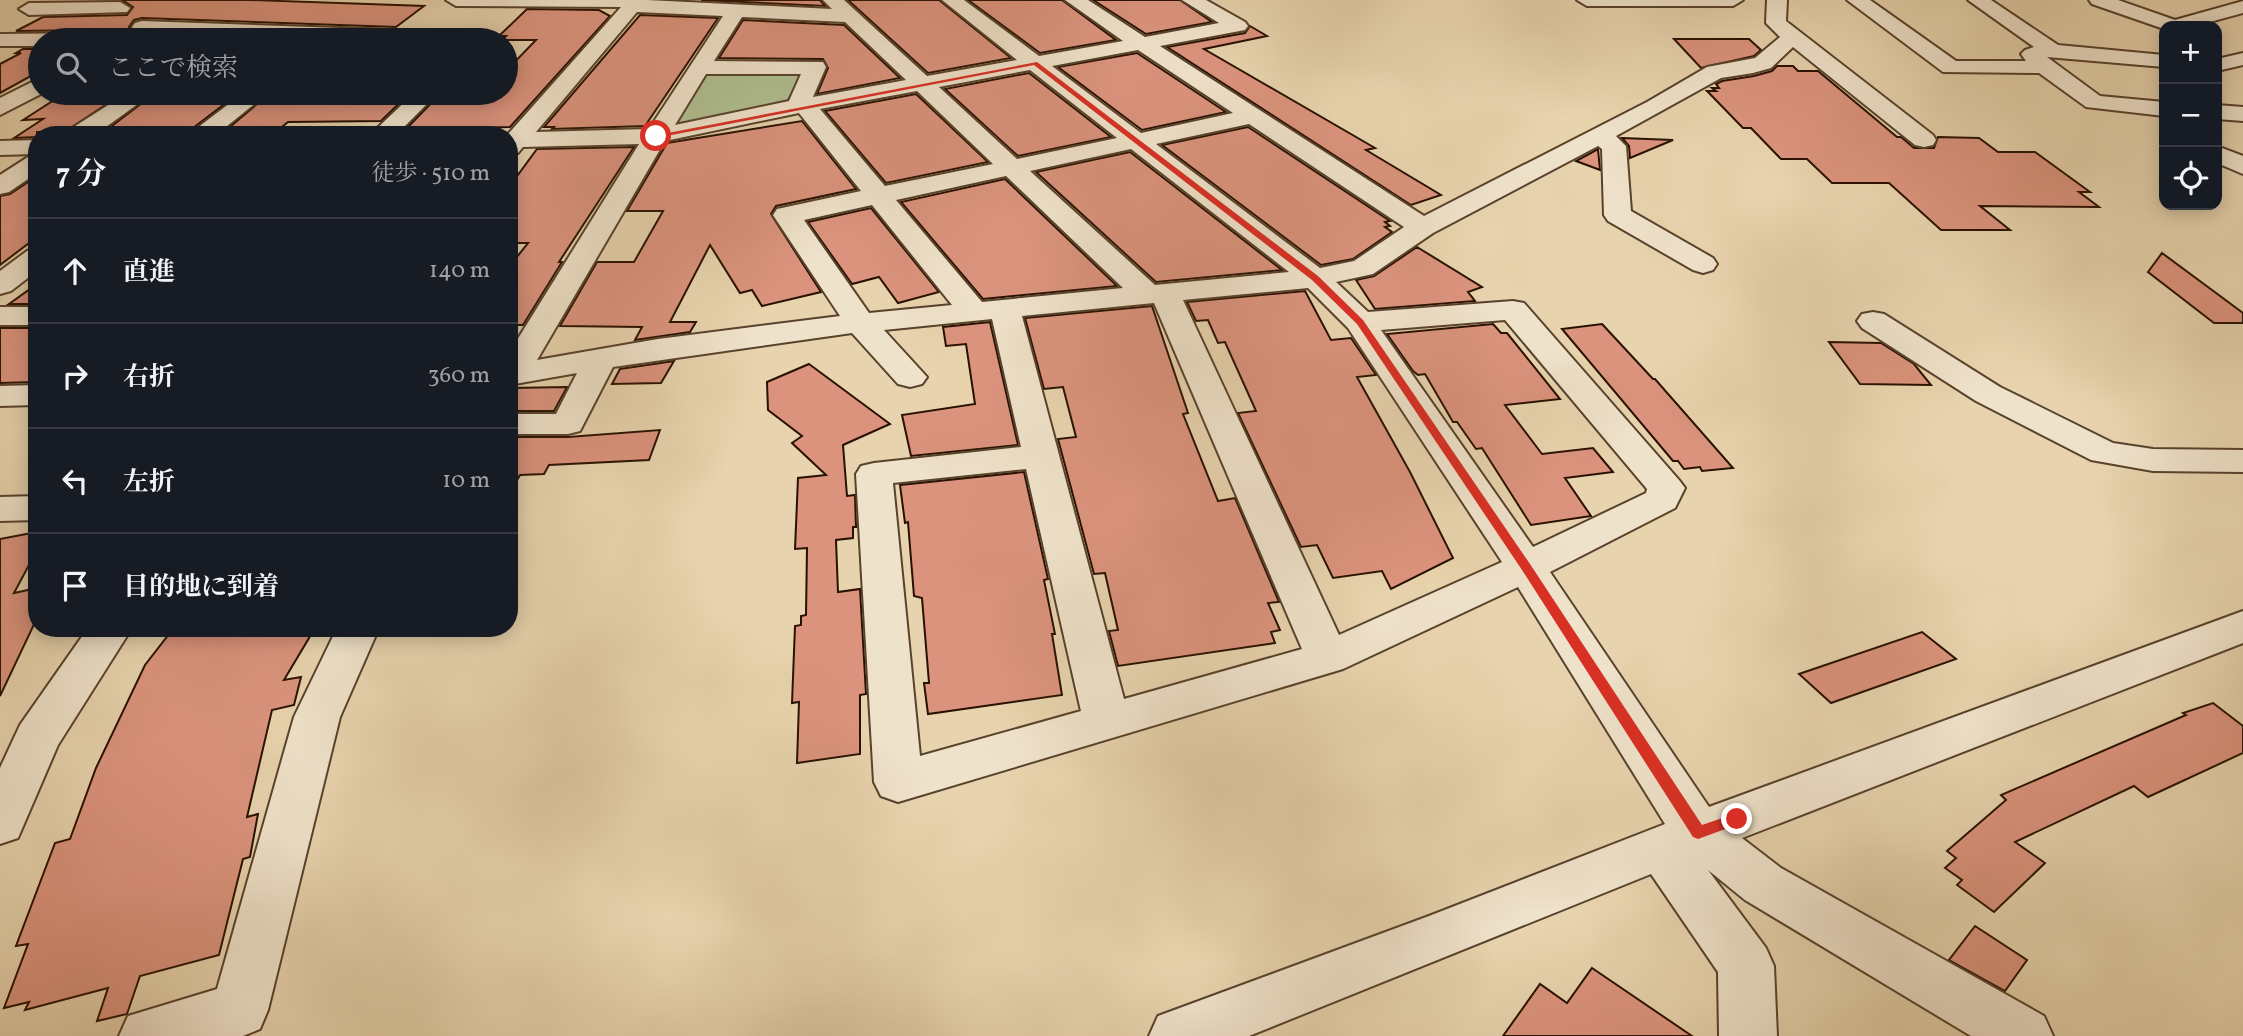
<!DOCTYPE html>
<html lang="ja">
<meta charset="utf-8">
<style>
body{margin:0;font-family:Vollkorn,"Noto Serif JP",serif;background:#20242c;color:#f1f3f6}
.controls{position:absolute;right:21px;top:21px;display:grid;overflow:hidden;border-radius:14px;box-shadow:0 4px 18px #0003}
.controls button{width:63px;height:63px;display:grid;place-items:center;padding:0;border:0;border-bottom:2px solid #363941;background:#171b24;color:#f1f3f6;font:35px sans-serif}
.stop{position:absolute;width:21px;height:21px;margin:-16px;border:5px solid #d93025;border-radius:50%;background:#fff}
.stop.end{background:#d93025;border-color:#fff;box-shadow:0 2px 7px #0008}
.list{margin:0;padding:0;list-style:none}
h2{display:flex;justify-content:space-between;align-items:center;height:91px;margin:0;padding:0 28px;font-size:30px}
h2 small{font-size:23px;font-weight:400;color:#9ea1a6}
.list li{display:grid;grid-template-columns:46px 1fr auto;gap:21px;align-items:center;box-sizing:border-box;height:105px;padding:0 28px;border-top:2px solid #363941}
.list b{display:block;font-size:26px;white-space:nowrap}
.list em{font-size:23px;font-style:normal;color:#9ea1a6}
.icon{flex:none;width:38px;height:38px;fill:none;stroke:currentColor;stroke-width:2;stroke-linecap:round;stroke-linejoin:round}
.map{position:relative;flex:none;width:2243px;height:1036px;overflow:hidden}
.search{position:absolute;background:#171b24;box-shadow:0 4px 18px #0003;left:28px;top:28px;width:490px;height:77px;display:flex;align-items:center;gap:18px;box-sizing:border-box;padding:0 24px;border-radius:38px;color:#9ea1a6;font-size:26px}
.panel{position:absolute;background:#171b24;box-shadow:0 4px 18px #0003;left:28px;top:126px;width:490px;height:511px;border-radius:28px}
.map>svg:first-child{display:block}
.green{fill:#afbe8f;stroke:#6c6848;stroke-width:2}
.building{fill:#db937d;stroke:#291101;stroke-width:2}
.lines{fill:none;stroke-linecap:round;stroke-linejoin:round}
.minor-casing{stroke:#58422c;stroke-width:4}
.minor{fill:#efe2ca;fill-rule:evenodd}
.route{fill:#d93025}
</style>
<div class="map">
<svg width="2243" height="1036" viewBox="0 0 2243 1036">
<rect width="100%" height="100%" fill="#e7d3ad"/>
<filter id="stains"><feTurbulence type="fractalNoise" baseFrequency=".00286" numOctaves="4"/><feColorMatrix values="0 0 0 0 .2 0 0 0 0 .09 0 0 0 0 .02 0 0 0 .5 -.17"/></filter>
<radialGradient id="worn" r=".72"><stop offset=".6" stop-color="#630" stop-opacity="0"/><stop offset="1" stop-color="#630" stop-opacity=".3"/></radialGradient>
<!-- green -->
<path class="green" d="M805,70L784,107L683,126L671,124L704,71Z"/>
<!-- building -->
<g class="building">
<path d="M122,0H251L424,6L396,27L142,18L134,20L129,27L135,34L290,40H107L104,33L95,30L16,31L43,17L127,15L133,7Z"/>
<path d="M701,0H820L825,6Z"/>
<path d="M848,0H939L1011,58L928,73Z"/>
<path d="M968,0H1062L1116,40L1040,53Z"/>
<path d="M1093,0H1180L1212,22L1146,34Z"/>
<path d="M527,9L599,10L610,16L510,127L405,130L441,93H506V71L536,40H502L506,36H499Z"/>
<path d="M640,15L718,18L645,126L552,129L554,127H544Z"/>
<path d="M743,20L844,25L900,78L817,94L828,68L823,59L719,58Z"/>
<path d="M1250,26L1267,36L1204,49L1375,148L1366,150L1441,195L1411,205L1167,47L1245,33Z"/>
<path d="M1674,39H1749L1761,50L1754,56L1701,68Z"/>
<path d="M23,49H40V71L0,93V64L21,53H16Z"/>
<path d="M1137,53L1226,112L1142,130L1058,67Z"/>
<path d="M1777,66H1793L1798,71H1818L1897,137H1901L1914,148H1934L1938,137L1979,138L1998,152H2035L2090,192H2079L2099,207L1980,206L2010,230H1941L1889,183H1832L1807,159H1781L1751,128H1743L1707,91H1716L1712,88H1719L1716,84L1722,81L1754,76L1772,71Z"/>
<path d="M1029,73L1111,137L1018,156L945,89Z"/>
<path d="M65,93H123L65,132H37V137L14,138L43,119L23,120Z"/>
<path d="M155,93H239L189,131L104,132Z"/>
<path d="M270,93H410L381,121L288,122L277,131H225Z"/>
<path d="M916,94L988,162L886,183L825,111Z"/>
<path d="M802,121L856,189L776,206L771,214L821,292L762,306L752,290L740,293L710,245L670,322H696L690,332L635,340L642,327L560,326L597,262H634L663,211H627L667,143Z"/>
<path d="M1248,127L1390,221L1385,222L1390,226L1385,227L1392,232L1353,259L1321,265L1162,145Z"/>
<path d="M1622,138L1673,140L1630,158L1629,146Z"/>
<path d="M634,147L559,262H562L523,325H509V267L528,243H509V187L537,149Z"/>
<path d="M1598,149L1600,170L1576,161Z"/>
<path d="M1130,152L1282,270L1156,282L1036,172Z"/>
<path d="M37,176V237L0,265V196L10,194Z"/>
<path d="M1005,179L1117,286L983,299L901,202Z"/>
<path d="M871,208L939,292L898,303L879,277L852,284L808,222Z"/>
<path d="M1417,247L1482,287L1468,292L1475,301L1375,309L1356,280L1374,276Z"/>
<path d="M2162,253L2243,313V323H2214L2148,272Z"/>
<path d="M37,284V304H9Z"/>
<path d="M1305,291L1331,340L1351,338L1376,375L1357,377L1410,472L1453,558L1391,589L1382,571L1333,578L1317,545L1301,547L1238,413L1256,411L1225,342L1218,343L1208,320L1196,321L1187,302Z"/>
<path d="M1152,306L1188,413L1183,414L1218,501L1235,498L1279,602L1268,603L1280,630L1271,632L1275,643L1118,666L1109,631L1118,630L1105,573L1094,574L1058,439L1076,437L1063,387L1044,389L1025,318Z"/>
<path d="M990,322L1018,445L911,456L902,415L975,404L966,344L946,346L943,327Z"/>
<path d="M1493,324L1501,333H1507L1560,399L1505,405L1542,454L1593,448L1613,472L1565,478L1591,516L1531,525L1482,448L1476,449L1457,422H1453L1425,374L1418,375L1413,371L1387,334Z"/>
<path d="M1602,324L1653,379H1655L1733,468L1702,471L1700,467L1684,469L1678,461H1673L1562,329Z"/>
<path d="M0,328H37V382L0,383Z"/>
<path d="M1829,342L1881,343L1914,364L1931,385L1860,384Z"/>
<path d="M674,361L661,383L612,384L620,369Z"/>
<path d="M809,364L890,424L843,445L847,496L855,495L856,527H853V538L836,540L838,592L860,589L866,694L860,695V754L797,763L799,702L792,703L795,626L801,625V616L806,615L807,548L795,549L798,478L826,475L792,443L802,436L768,410L767,382Z"/>
<path d="M567,387L554,411H509V388Z"/>
<path d="M660,430L649,460L549,465L544,474L520,475L509,494V437H568Z"/>
<path d="M1024,472L1048,579L1044,580L1055,634H1052L1062,695L928,714L924,683H929L922,598L914,596L908,522L905,523L900,485Z"/>
<path d="M37,532V550L14,593L37,588V618L0,696V539Z"/>
<path d="M315,628L284,680L301,677L294,705L272,710L247,817L258,814L250,857L243,859L219,955L140,976L127,1014L97,1021L108,988L25,1010L29,1002L4,1008L28,944L16,946L55,843L70,839L96,768L145,665L173,629Z"/>
<path d="M1922,632L1956,659L1831,703L1799,674Z"/>
<path d="M2213,703L2243,726V753L2148,797L2134,786L2015,842L2045,863L1994,912L1957,885L1962,880L1945,868L1956,858L1947,851L2006,800L2001,795L2186,715L2183,713Z"/>
<path d="M1975,926L2027,960L2005,991L1949,960Z"/>
<path d="M1592,968L1692,1036H1503L1540,984L1567,1003Z"/>
</g>
<g class="lines">
<defs>
<g id="minor">
<path d="M446,0H647L832,9L823,0H844L927,76L1017,60L942,0H964L1039,56L1123,41L1065,0H1088L1145,37L1219,23L1182,0H1206L1245,22L1248,26L1245,30L1160,46L1424,216L1647,102L1707,67L1755,58L1780,37L1766,23L1767,0H1787L1786,21L1933,135L1936,140L1933,145L1924,147L1915,145L1793,47L1771,68L1753,73L1721,78L1616,136L1626,146L1631,211L1713,258L1717,264L1713,270L1703,273L1693,270L1608,221L1604,215L1602,149L1598,146L1433,233L1373,274L1336,282L1368,312L1513,301L1524,303L1679,480L1685,488L1675,508L1550,572L1709,807L2243,611V643L1742,838L1781,868L2044,1016L2053,1036H1971L1745,900L1708,870L1766,948L1774,966L1777,1036H1719L1718,972L1651,874L1249,1036H1149L1158,1016L1429,916L1665,824L1518,587L1343,669L898,802L881,796L874,782L856,474L861,466L874,463L1021,447L992,319L884,330L927,377L922,384L910,387L898,384L852,333L613,367L580,431L568,434H509V414H556L577,373L509,385V353L639,144L523,147L518,153L509,155V135H501L509,133L621,7L456,6ZM637,12L723,16L649,129L536,132ZM742,17L845,22L906,80L813,97L826,67L823,62L714,61ZM1138,50L1233,113L1141,133L1052,66ZM1030,70L1117,138L1017,159L939,87ZM706,74H801L789,101L675,125ZM917,91L993,164L885,186L820,109ZM799,113L861,191L777,209L773,215L840,316L658,339L537,360L665,141ZM1249,124L1404,227L1354,261L1320,268L1156,144ZM1131,149L1289,272L1155,285L1030,171ZM1006,176L1123,288L982,302L896,200ZM872,205L952,305L869,313L804,220ZM1308,288L1348,328L1502,562L1339,635L1183,300ZM1154,303L1302,649L1124,699L1022,316ZM1505,320L1647,489L1646,493L1533,547L1381,330ZM1026,469L1081,711L920,756L893,483Z"/>
<path d="M1577,0H1743L1733,6H1587Z"/>
<path d="M1847,0H1870L1956,61H2026L2021,54L2025,50L2034,47L1968,0H1991L2058,45L2164,55V67L2047,57L2100,96L2164,102V116L2086,107L2039,73L1943,72Z"/>
<path d="M2089,0H2118L2175,20L2243,1V13L2195,26H2164V29L2092,4Z"/>
<path d="M120,2L130,8L127,12L29,15L19,9L29,3Z"/>
<path d="M142,21L485,33L492,35L495,39L346,40L135,31L132,27L135,23Z"/>
<path d="M95,33L102,35L105,39L40,40V46H0V34Z"/>
<path d="M2243,53V65L2217,71V59Z"/>
<path d="M40,78V93H43L0,115V98Z"/>
<path d="M127,93H153L95,135H66L69,130Z"/>
<path d="M243,93H268L216,135H188Z"/>
<path d="M414,93H438L396,135H370Z"/>
<path d="M2217,105L2243,107V121L2217,119Z"/>
<path d="M37,140V154L0,155V141Z"/>
<path d="M2217,146L2243,156V174L2217,163Z"/>
<path d="M37,155V173L9,192L0,194V175L28,157Z"/>
<path d="M37,248V271L11,291L0,294V271L27,251Z"/>
<rect x="0" y="307" width="37" height="18"/>
<path d="M1873,312L1884,314L2000,387L2113,443L2153,449L2243,450V472L2153,471L2091,460L1976,401L1862,328L1857,321L1862,314Z"/>
<path d="M37,385V405L0,406V386Z"/>
<path d="M37,496V520L0,521V497Z"/>
<path d="M88,628H132L58,745L18,838L0,844V768L20,725Z"/>
<path d="M337,628H379L340,717L268,1010L260,1029L243,1036H119L128,1016L217,989L294,717Z"/>
</g>
</defs>
<!-- minor casing -->
<use href="#minor" class="minor-casing"/>
<!-- minor -->
<use href="#minor" class="minor"/>
</g>
<!-- route -->
<path class="route" d="M1037,62L1318,276L1363,320L1530,564L1702,825L1737,813L1745,819L1742,823L1698,839L1693,837L1522,570L1357,324L1312,280L1034,65L656,138L652,136Z"/>
<rect width="100%" height="100%" filter="url(#stains)"/>
<rect width="100%" height="100%" fill="url(#worn)"/>
</svg>
<div class="controls">
<button>+</button>
<button>−</button>
<button><svg class="icon" aria-label="locate" viewBox="0 0 24 24"><circle cx="12" cy="12" r="6"/><path d="M12 2v4M12 18v4M2 12h4M18 12h4"/></svg></button>
</div>
<div class="stop" style="left:656px;top:136px"></div>
<div class="stop end" style="left:1737px;top:819px"></div>
<div class="search"><svg class="icon" aria-label="search" viewBox="0 0 24 24"><circle cx="10" cy="10" r="6"/><path d="M15 15l6 6"/></svg>ここで検索</div>
<section class="panel">
<h2>7 分<small>徒歩 · 510 m</small></h2>
<ul class="list">
<li><svg class="icon" aria-label="ahead" viewBox="0 0 24 24"><path d="M12 20V5M6 11l6-6 6 6"/></svg><div><b>直進</b></div><em>140 m</em></li>
<li><svg class="icon" aria-label="right" viewBox="0 0 24 24"><path d="M7 20v-9h11M14 6l5 5-5 5"/></svg><div><b>右折</b></div><em>360 m</em></li>
<li><svg class="icon" aria-label="left" viewBox="0 0 24 24"><path d="M17 20v-9H6M10 6l-5 5 5 5"/></svg><div><b>左折</b></div><em>10 m</em></li>
<li><svg class="icon" aria-label="arrive" viewBox="0 0 24 24"><path d="M6 21V4h12l-3 4 3 4H6"/></svg><div><b>目的地に到着</b></div></li>
</ul>
</section>
</div>
